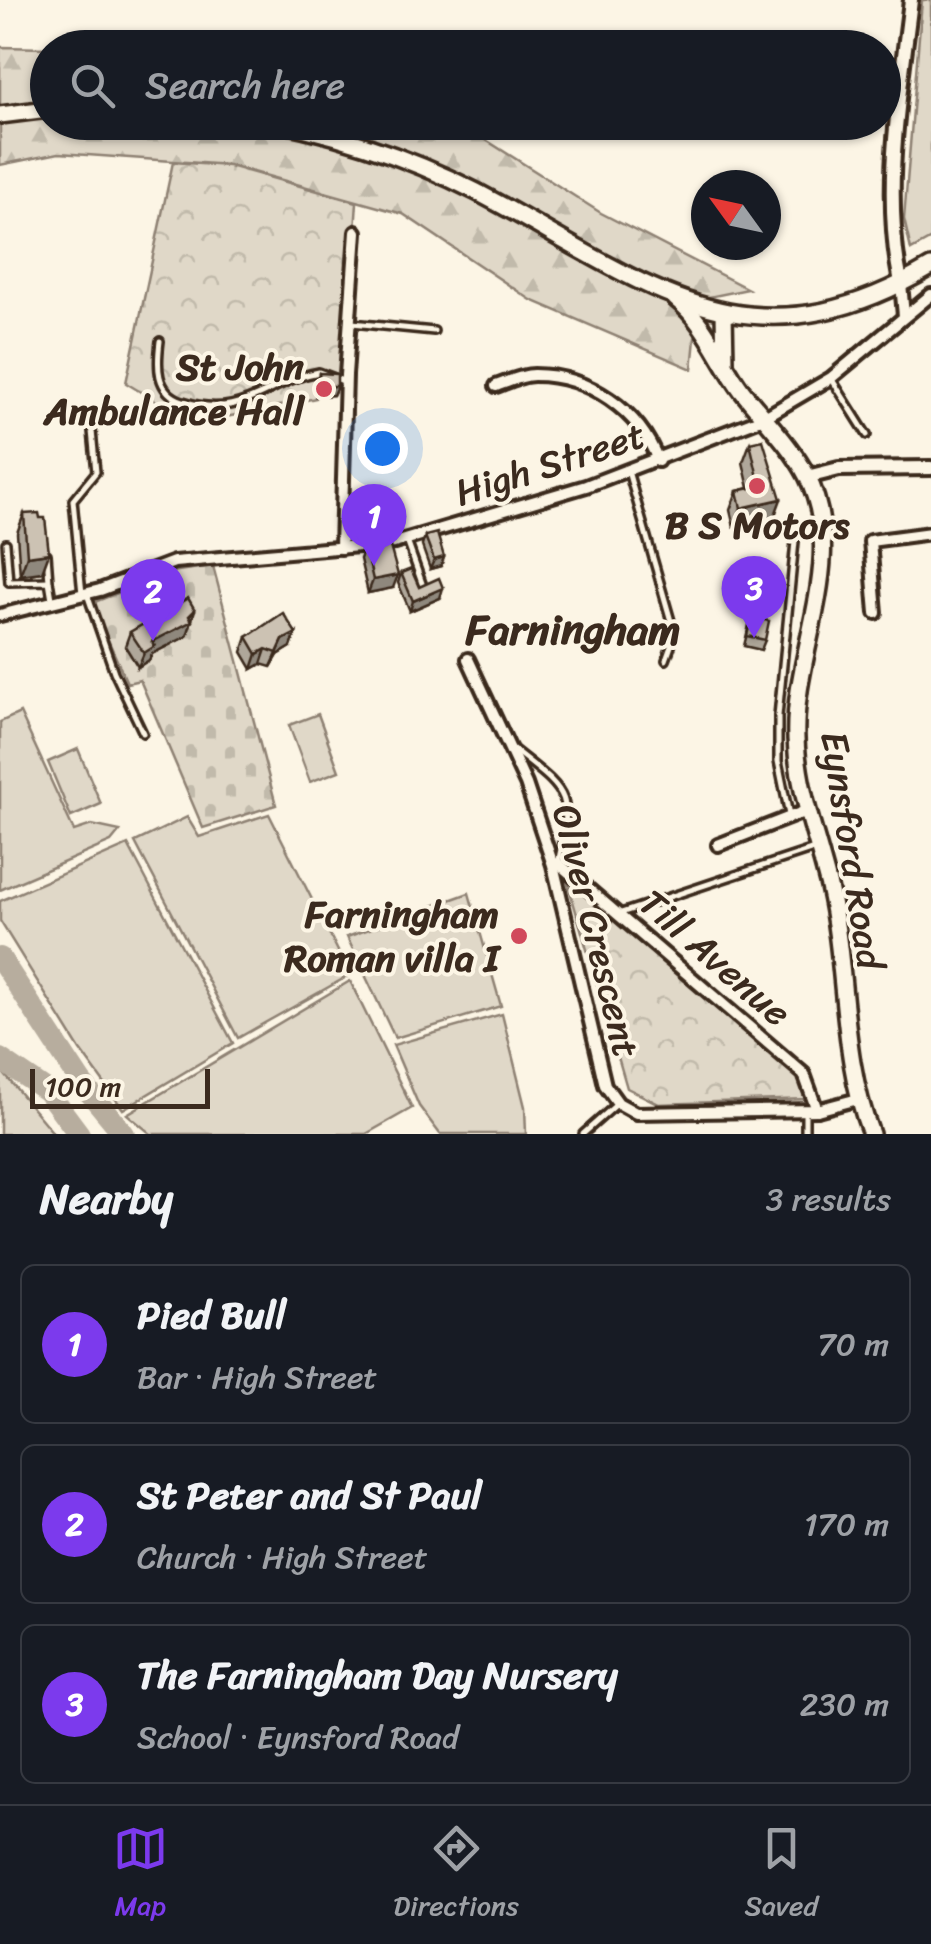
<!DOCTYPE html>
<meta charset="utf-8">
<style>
body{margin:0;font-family:Sriracha,sans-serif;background:#20242c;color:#f1f3f6}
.compass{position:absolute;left:691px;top:170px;width:90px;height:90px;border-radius:50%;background:#171b24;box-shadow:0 2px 8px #0004;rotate:303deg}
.scale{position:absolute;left:30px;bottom:25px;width:180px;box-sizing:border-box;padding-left:10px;border:5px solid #3b2a1e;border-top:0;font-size:28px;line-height:35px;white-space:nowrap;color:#3b2a1e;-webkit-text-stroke:8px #fcf5e5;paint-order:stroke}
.you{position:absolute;left:382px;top:448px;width:35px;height:35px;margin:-25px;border:8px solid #fff;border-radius:50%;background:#1a73e8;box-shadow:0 0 0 15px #1a73e833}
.badge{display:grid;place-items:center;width:65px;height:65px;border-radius:50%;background:#7c3aed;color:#fff;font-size:32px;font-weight:700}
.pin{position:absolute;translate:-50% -82px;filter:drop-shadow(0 2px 5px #0008)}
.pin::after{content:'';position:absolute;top:52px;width:35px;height:30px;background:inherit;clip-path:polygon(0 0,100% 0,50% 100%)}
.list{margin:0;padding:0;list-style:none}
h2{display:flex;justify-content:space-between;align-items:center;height:130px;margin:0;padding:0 40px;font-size:42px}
h2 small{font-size:32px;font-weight:400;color:#9ea1a6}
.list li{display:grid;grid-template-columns:65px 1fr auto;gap:30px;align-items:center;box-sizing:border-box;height:160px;margin:0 20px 20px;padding:0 20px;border:2px solid #363941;border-radius:15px}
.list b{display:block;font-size:38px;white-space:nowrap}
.list p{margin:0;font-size:32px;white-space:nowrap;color:#9ea1a6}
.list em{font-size:32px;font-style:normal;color:#9ea1a6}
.icon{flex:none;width:55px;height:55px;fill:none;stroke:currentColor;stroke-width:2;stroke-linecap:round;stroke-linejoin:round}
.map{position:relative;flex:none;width:931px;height:1134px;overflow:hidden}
.search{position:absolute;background:#171b24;box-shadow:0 2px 8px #0004;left:30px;right:30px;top:30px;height:110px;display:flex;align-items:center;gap:25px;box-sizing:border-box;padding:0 35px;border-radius:55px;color:#9ea1a6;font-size:38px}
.sheet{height:670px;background:#171b24}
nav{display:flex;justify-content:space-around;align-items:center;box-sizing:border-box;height:140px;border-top:2px solid #363941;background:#171b24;font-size:28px;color:#9ea1a6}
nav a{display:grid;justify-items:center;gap:5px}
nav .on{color:#7c3aed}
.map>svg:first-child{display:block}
.grass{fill:#e0d8c8;stroke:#8e8173;stroke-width:2.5}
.forest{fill:url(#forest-firs);stroke:#8e8173;stroke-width:2.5}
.cemetery{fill:url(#cemetery-stones);stroke:#8e8173;stroke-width:2.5}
.park{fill:url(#park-crowns);stroke:#8e8173;stroke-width:2.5}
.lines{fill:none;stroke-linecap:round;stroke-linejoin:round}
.river{stroke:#b7ad9e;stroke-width:22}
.service-casing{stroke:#3b2a1e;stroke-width:12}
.minor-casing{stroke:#3b2a1e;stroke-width:18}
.tertiary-casing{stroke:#3b2a1e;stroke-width:20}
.primary-casing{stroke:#3b2a1e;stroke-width:22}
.service{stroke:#fcf5e5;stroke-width:5}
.minor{stroke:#fcf5e5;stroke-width:10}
.tertiary{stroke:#fcf5e5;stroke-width:12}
.primary{stroke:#fcf5e5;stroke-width:15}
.wall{fill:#afa79a;stroke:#3b2a1e;stroke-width:2.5}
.shaded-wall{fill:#8f887d;stroke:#3b2a1e;stroke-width:2.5}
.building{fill:#ccc2b3;stroke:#3b2a1e;stroke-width:2.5}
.poi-dot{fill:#d1495b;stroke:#fcf5e5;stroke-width:4}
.labels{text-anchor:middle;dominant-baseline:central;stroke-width:8;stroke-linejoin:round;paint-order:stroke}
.poi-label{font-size:38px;font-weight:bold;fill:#3b2a1e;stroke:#fcf5e5;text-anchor:end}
.street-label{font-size:38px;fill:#3b2a1e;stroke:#fcf5e5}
.quarter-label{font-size:42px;font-weight:bold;fill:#3b2a1e;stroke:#fcf5e5}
</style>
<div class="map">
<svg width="931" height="1134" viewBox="0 0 931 1134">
<defs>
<pattern id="forest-firs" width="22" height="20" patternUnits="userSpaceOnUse" patternTransform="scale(2.5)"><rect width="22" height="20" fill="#e0d8c8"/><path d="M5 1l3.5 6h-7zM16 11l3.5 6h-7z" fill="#c1baab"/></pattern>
<pattern id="cemetery-stones" width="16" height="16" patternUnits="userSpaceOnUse" patternTransform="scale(2.5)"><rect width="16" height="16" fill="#e0d8c8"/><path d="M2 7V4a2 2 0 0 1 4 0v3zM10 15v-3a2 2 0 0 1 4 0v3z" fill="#c1baab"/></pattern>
<pattern id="park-crowns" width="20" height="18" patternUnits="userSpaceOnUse" patternTransform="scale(2.5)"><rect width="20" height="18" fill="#e0d8c8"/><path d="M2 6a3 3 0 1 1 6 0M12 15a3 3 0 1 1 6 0" fill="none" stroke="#c1baab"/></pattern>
</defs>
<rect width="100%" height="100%" fill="#fcf5e5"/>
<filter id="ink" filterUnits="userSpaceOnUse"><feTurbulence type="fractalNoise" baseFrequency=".01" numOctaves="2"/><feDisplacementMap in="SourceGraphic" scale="20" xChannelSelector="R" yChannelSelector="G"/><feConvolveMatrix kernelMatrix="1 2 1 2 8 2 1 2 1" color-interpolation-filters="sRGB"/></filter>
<g filter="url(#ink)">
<!-- grass -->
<g class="grass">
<path d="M922,0H931V239L911,250L904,219Z"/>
<path d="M20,713L74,831L92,825L120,831L111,842L0,890V722Z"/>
<path d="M318,714L339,771L310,782L289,725Z"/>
<path d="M78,749L101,804L71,817L48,762Z"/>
<path d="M269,814L350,975L238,1038L135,842L187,817L199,837Z"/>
<path d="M128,845L233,1043L123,1109L80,1050L0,921V901Z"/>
<path d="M469,893L501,1006L395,1038L347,937Z"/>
<path d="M350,981L412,1108L366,1134H151L127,1114Z"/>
<path d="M502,1014L525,1107L526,1134H440L419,1106L393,1045Z"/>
<path d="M0,1069L49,1128L54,1134H0Z"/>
</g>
<!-- forest -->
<path class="forest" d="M0,47L47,48L48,122L459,123L601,213L748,289L699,299L692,369L531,300L403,214L229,165L59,153L0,165Z"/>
<!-- cemetery -->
<path class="cemetery" d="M213,566L276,805L203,828L140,680L127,683L92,603L171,572Z"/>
<!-- park -->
<g class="park">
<path d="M173,162L229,166L357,202L345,382L316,381V398L193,424L126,383Z"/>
<path d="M564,870L803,1075L807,1099L659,1104L627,1088Z"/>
</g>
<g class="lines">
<!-- river -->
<g class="river">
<path d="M0,958L81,1082L124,1134"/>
<path d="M0,1059L47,1091L79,1134"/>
</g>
<defs>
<g id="service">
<path d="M352,323L434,331"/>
<path d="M160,341C157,365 155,392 183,401C243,421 267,381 319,372L343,381"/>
<path d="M831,378L867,435"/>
<path d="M628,471L675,635L666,660"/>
<path d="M407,541L423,586"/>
<path d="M6,543L9,582L49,581L52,599"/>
<path d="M47,554L49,581"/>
<path d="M82,594L73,500L96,472L92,431"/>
<path d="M87,594L114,672L143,733"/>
<path d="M513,749C568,793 574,791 558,863"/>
<path d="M789,815L778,761V716L796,531"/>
<path d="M621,913L814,849"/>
<path d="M583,1134L618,1103"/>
<path d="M805,1134V1111"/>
</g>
<g id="minor">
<path d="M901,283L904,316"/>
<path d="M496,386C507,382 522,375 534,375C588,375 640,411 658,461"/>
<path d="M341,548L346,375L356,232"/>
<path d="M876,613L870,541L931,533"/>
<path d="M0,615L100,590L174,562L394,543L586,486L763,418L831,378L931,295"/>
<path d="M468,659L526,784L553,865L605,1085L618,1103L636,1113L817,1110L858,1099"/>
<path d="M718,845L806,811"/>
<path d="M558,863L804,1074L817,1110"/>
</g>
<g id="tertiary">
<path d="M901,283C882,189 900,94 911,0"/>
<path d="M807,477L839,469L931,468"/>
</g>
<g id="primary">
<path d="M0,115L48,109"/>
<path d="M275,122C354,138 432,166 503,206C656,291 755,371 931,267"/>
<path d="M676,299C706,323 719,360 742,391C763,418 791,445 807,476C849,560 792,653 796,739C798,791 817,837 829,887C848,970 840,1054 871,1134"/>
<path d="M724,312L725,363"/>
</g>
</defs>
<!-- service casing -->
<use href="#service" class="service-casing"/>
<!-- minor casing -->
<use href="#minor" class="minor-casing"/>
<!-- tertiary casing -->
<use href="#tertiary" class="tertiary-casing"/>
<!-- primary casing -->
<use href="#primary" class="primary-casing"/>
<!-- service -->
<use href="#service" class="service"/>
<!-- minor -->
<use href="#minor" class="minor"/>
<!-- tertiary -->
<use href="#tertiary" class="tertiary"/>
<!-- primary -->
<use href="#primary" class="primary"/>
</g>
<!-- wall -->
<g class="wall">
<path d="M319,373L337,386L333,395L316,396V383Z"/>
<path d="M750,443L774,518L734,527L730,510L737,491L749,488L743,462Z"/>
<path d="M24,514L42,572L20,575L17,533Z"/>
<path d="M425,536L444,557L441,566L430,569L422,546Z"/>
<path d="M365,546L393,588L368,593L360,559Z"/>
<path d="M401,573L419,587L440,598L410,611L398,583Z"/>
<path d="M751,617L765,640L761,650L744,646Z"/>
<path d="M192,620L187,636L152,654L149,660L138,667L125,646L130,632Z"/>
<path d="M296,633L291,647L278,655L271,667L261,664L252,669L242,652L247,637Z"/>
</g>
<!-- shaded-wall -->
<g class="shaded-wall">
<path d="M320,386H337L333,395L316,396Z"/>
<path d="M781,499L774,518L734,527L741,508Z"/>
<path d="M49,553L42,572L20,575L27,556Z"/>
<path d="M444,557L441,566L430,569L434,560Z"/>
<path d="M398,575L393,588L368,593L373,580Z"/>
<path d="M443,588L440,598L410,611L413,601Z"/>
<path d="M195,610L187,636L152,654L149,660L138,667L144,653L152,642Z"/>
<path d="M296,633L291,647L278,655L271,667L283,640Z"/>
<path d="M266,649L261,664L252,669L257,654Z"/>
</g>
<!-- building -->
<g class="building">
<path d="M319,373L337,374V386H320Z"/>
<path d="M763,440L781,499L741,508L737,491L760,486L750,443Z"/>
<path d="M39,513L40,518H45L49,553L27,556L24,514Z"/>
<path d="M437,533L444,557L434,560L425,536Z"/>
<path d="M389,543L398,575L373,580L365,546Z"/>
<path d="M411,569L419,587L439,578L443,588L413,601L401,573Z"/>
<path d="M188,598L195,610L189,616L192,621L152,642L155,646L144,653L130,632Z"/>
<path d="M283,613L296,633L283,640L277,653L266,649L257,654L247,637Z"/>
<path d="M751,617L769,621L765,640L747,636Z"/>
</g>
</g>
<!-- markers -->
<g class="poi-dot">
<circle cx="324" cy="389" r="10"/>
<circle cx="757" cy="486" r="10"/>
<circle cx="519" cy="936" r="10"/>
</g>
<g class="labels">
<!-- poi labels -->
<g class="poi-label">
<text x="304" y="367">St John<tspan x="304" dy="44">Ambulance Hall</tspan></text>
<text x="757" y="525" text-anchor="middle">B S Motors</text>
<text x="499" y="914">Farningham<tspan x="499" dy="44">Roman villa I</tspan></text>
</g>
<!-- street labels -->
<g class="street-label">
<text transform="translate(550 464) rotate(-18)">High Street</text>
<text transform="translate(852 850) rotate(81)">Eynsford Road</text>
<text transform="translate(596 931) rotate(76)">Oliver Crescent</text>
<text transform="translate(715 958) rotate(41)">Till Avenue</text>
</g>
<!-- quarter labels -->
<g class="quarter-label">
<text x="573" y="630">Farningham</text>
</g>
</g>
</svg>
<svg class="compass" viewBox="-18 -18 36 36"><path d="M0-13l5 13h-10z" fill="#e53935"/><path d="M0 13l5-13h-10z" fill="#9ea1a6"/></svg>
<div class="scale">100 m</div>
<div class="you"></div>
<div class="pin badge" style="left:374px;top:566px">1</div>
<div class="pin badge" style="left:153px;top:641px">2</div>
<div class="pin badge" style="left:754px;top:638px">3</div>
<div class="search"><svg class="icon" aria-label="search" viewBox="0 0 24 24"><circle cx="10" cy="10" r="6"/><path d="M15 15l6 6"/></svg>Search here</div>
</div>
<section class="sheet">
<h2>Nearby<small>3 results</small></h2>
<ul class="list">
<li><span class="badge">1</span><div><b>Pied Bull</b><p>Bar · High Street</p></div><em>70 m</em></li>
<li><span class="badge">2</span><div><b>St Peter and St Paul</b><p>Church · High Street</p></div><em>170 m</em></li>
<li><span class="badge">3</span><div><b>The Farningham Day Nursery</b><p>School · Eynsford Road</p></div><em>230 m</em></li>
</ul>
</section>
<nav>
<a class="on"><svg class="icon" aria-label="map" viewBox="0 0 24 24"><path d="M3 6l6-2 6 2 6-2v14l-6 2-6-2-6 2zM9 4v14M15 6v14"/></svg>Map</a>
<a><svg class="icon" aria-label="directions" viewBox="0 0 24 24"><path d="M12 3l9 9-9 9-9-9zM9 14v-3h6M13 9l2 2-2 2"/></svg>Directions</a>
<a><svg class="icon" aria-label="saved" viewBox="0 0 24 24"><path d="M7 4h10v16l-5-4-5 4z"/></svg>Saved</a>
</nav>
